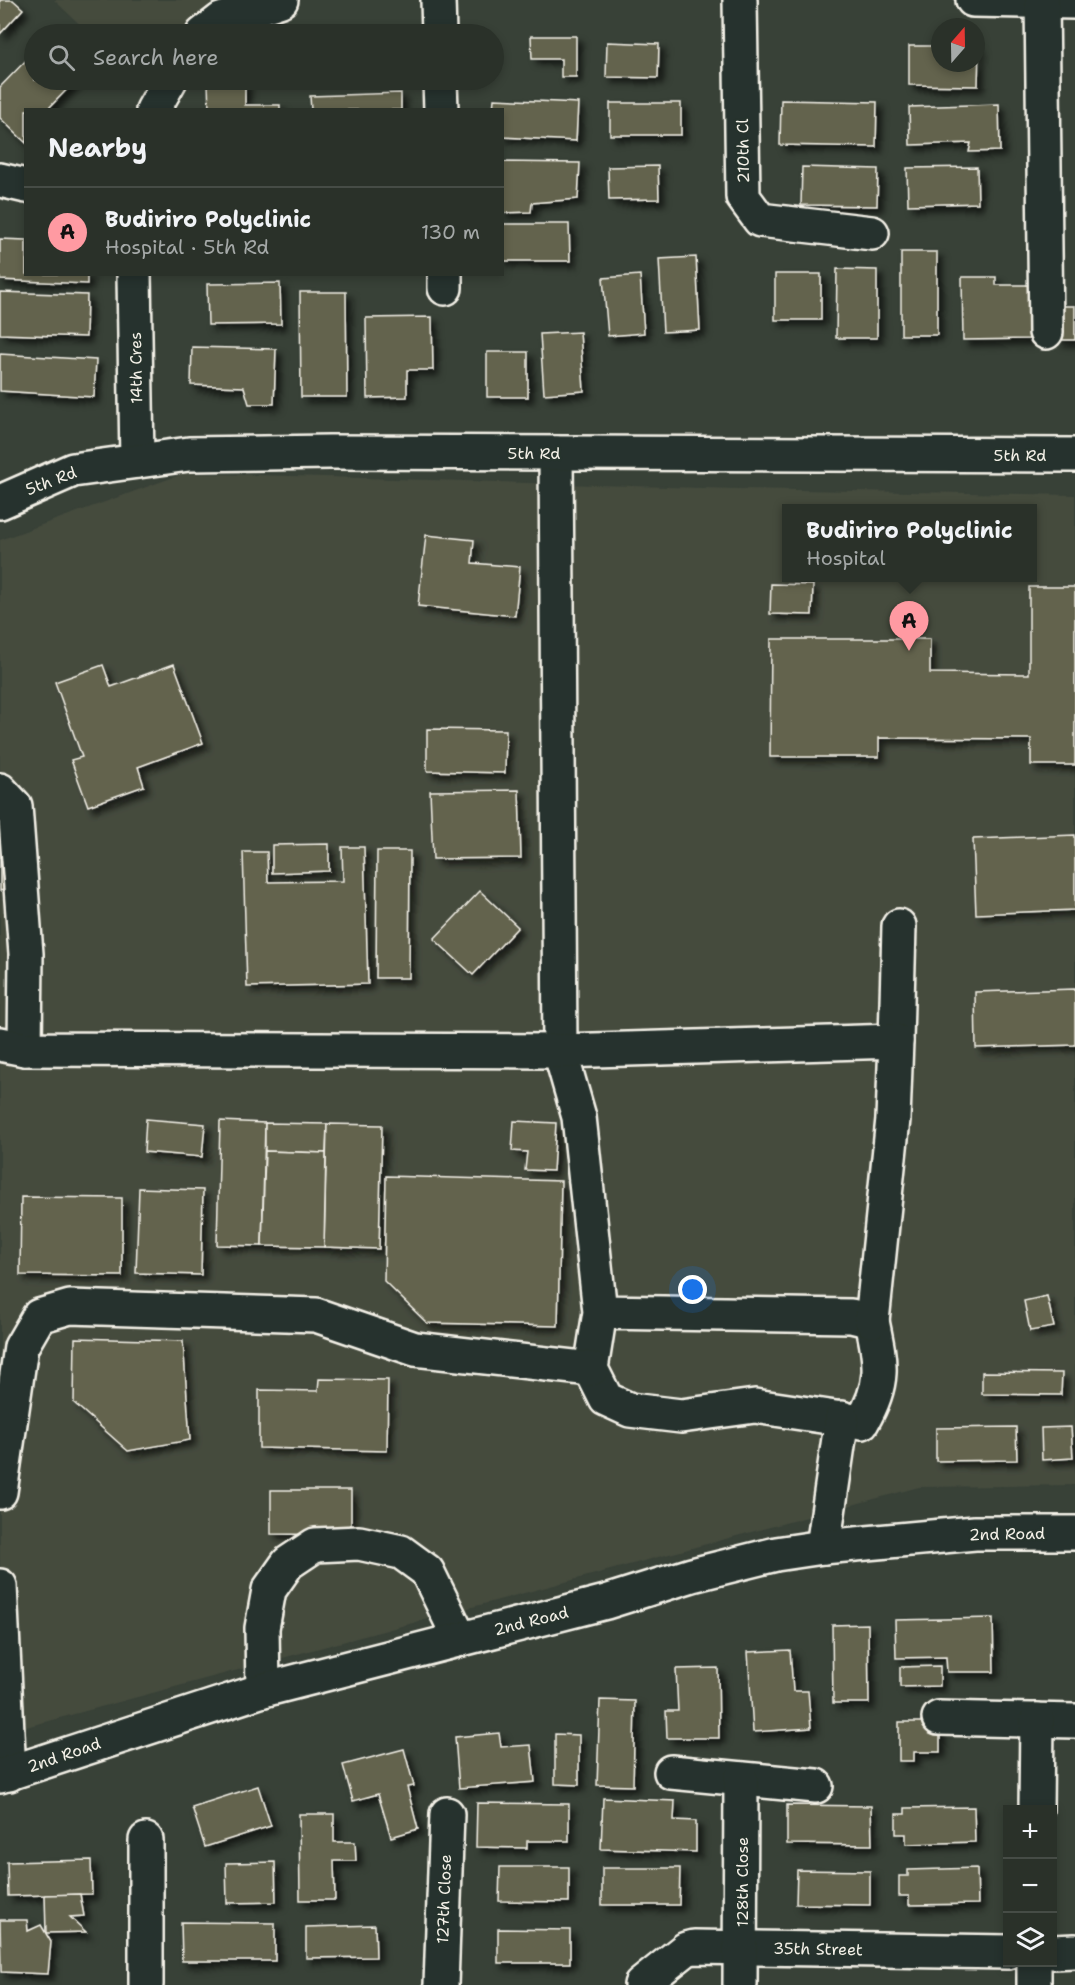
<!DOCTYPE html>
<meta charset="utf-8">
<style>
body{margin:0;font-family:"Shantell Sans",sans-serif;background:#323931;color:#f1f3f6}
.controls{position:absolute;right:18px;bottom:18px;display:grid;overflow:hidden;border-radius:0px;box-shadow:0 3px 9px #0003}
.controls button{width:54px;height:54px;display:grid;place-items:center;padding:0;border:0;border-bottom:2px solid #464c46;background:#2a3129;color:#f1f3f6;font:30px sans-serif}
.compass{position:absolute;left:931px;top:18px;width:54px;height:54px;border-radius:50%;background:#2a3129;box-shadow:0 3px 9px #0003;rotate:20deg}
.you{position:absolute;left:693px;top:1290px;width:21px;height:21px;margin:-15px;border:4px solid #fff;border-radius:50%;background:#1a73e8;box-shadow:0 0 0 9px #1a73e833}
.badge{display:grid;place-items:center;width:39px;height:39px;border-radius:50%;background:#ff9aa2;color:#111;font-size:20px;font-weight:700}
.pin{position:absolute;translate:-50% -50px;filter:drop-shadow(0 2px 3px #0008)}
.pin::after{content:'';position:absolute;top:32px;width:21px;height:18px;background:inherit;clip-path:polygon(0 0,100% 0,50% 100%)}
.popup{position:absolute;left:782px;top:504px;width:255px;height:78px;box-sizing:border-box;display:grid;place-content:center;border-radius:0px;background:#2a3129;filter:drop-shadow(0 2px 4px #0005);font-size:20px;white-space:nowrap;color:#a5a9a8}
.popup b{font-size:22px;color:#f1f3f6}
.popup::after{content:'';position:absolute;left:50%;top:100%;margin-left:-12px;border:12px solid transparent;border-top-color:#2a3129}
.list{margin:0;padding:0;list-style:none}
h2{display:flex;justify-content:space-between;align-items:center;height:78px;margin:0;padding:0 24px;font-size:26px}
h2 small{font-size:20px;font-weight:400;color:#a5a9a8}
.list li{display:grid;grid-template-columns:39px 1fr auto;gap:18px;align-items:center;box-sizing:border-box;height:90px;padding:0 24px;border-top:2px solid #464c46}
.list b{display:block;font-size:22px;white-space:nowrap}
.list p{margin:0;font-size:20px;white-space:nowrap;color:#a5a9a8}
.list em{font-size:20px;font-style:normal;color:#a5a9a8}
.icon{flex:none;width:33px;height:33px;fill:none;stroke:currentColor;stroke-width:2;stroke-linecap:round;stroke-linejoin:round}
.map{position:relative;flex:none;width:1075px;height:1985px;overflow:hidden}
.search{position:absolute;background:#2a3129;box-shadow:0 3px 9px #0003;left:24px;top:24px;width:480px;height:66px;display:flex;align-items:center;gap:15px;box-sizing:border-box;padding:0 21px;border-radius:33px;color:#a5a9a8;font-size:22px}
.panel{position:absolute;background:#2a3129;box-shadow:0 3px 9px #0003;left:24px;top:108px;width:480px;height:168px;border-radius:0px}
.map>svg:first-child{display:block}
.built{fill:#454b3e;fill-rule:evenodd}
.building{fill:#63634e;stroke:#f4f1e8;stroke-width:1.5;filter:url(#shadow)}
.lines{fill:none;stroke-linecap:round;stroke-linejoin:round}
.minor-casing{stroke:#f4f1e8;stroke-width:38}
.minor{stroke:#26332d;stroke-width:33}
.labels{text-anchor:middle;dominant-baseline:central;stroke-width:4.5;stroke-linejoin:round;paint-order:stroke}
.street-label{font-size:16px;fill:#f4f1e8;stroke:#26332d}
</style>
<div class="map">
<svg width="1075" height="1985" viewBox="0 0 1075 1985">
<defs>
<filter id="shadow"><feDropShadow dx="5.5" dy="5.5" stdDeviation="3" flood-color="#0009"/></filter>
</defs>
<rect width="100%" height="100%" fill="#384137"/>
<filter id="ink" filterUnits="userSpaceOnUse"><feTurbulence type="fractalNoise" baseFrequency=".0167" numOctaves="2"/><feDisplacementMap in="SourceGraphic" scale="12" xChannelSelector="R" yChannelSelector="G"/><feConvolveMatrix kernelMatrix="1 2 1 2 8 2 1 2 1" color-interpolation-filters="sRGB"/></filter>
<g filter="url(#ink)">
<!-- built -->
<g class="built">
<path d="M54,0H214L179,34H90Z"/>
<path d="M185,473L738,489L1075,495V1485L919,1487L0,1734V540ZM786,508H1032V578H786Z"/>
</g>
<!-- building -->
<g class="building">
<path d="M0,0H13L23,9L0,34Z"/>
<path d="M531,36H576V77H561V59H532Z"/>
<path d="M607,42L659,44L658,78L606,77Z"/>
<path d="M909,46H940V63H976V46H979L978,86L909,85Z"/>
<path d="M34,52V80H76L47,110H26V143L0,118V87Z"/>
<path d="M245,82V105H280V110H209L208,83Z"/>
<path d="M401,93V110H311L310,96Z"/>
<path d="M494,99L578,103L576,141L502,137V110H493Z"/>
<path d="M781,100L877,102L876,147L780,145Z"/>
<rect x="610" y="103" width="71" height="32"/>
<path d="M999,104L1000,151L969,152L971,143L910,145L909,107Z"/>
<path d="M502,162L580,163L578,199L532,203L531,212L502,213Z"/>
<path d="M658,166L659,199L609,200L608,167Z"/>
<path d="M802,167L878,169L877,206L801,205Z"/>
<path d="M977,167L978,203L908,205L907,168Z"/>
<path d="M502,224H569L570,261H502Z"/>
<path d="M0,239L26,240V274H87V284L0,280Z"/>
<rect x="901" y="252" width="36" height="83"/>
<path d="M696,257L700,330L663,332L659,259Z"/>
<path d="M837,269L877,270V338H836Z"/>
<rect x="775" y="274" width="46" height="46"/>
<path d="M640,275L644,333L608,336L603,278Z"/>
<path d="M962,277H996V285H1028L1029,339L963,340Z"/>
<path d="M280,283L281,324L208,325L207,284Z"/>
<path d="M0,292L87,295L86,337L0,334Z"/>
<path d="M300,292H346L347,397H301Z"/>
<path d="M1057,306H1075V340H1058Z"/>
<path d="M432,317L433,370H407V397L367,398L366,318Z"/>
<path d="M580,332L584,391L544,394L540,334Z"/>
<path d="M192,347L276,349L274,404H249L244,387L191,385Z"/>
<rect x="487" y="352" width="41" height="45"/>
<path d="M0,354L96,360L94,397L0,391Z"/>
<path d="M426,535L474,540L472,563L520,567L515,616L418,606Z"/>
<path d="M771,584L813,585L812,615L770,614Z"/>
<path d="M1029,587H1075V765H1031V739L879,738V757H770L771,639H930V673L1029,674Z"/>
<path d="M174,664L203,743L138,767L144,786L88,806L71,760L82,757L55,682L103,665L111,687Z"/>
<path d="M427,729L506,730L505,773L427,771Z"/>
<path d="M519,790L521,858L433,859L430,791Z"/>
<path d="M1075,835V910L976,914L973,839Z"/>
<path d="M329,844V871L272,873V845Z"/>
<path d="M342,847H364L368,984L247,987L243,852H267L268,882L343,881Z"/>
<path d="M377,851H410L409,978H376Z"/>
<path d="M0,858L10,888L0,891Z"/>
<path d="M480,891L518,927L473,975L434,939Z"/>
<path d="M1075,989V1045L976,1048L975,992Z"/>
<path d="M146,1119L205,1124L202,1157L144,1152Z"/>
<path d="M220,1121L265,1123L262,1246L217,1245Z"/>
<path d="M514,1121L556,1123L553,1171L525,1170L527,1152L512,1151Z"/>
<path d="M265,1123L327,1124L326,1153L265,1151Z"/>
<path d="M327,1124L382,1125L379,1249L324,1247Z"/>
<path d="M265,1151L326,1153L324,1247L262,1246Z"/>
<path d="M386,1176L561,1181L558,1326L427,1323L384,1281Z"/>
<path d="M139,1188L203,1190L201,1275L136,1273Z"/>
<path d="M21,1197L122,1198V1276L20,1275Z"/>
<path d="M1047,1296L1054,1327L1030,1331L1024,1301Z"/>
<path d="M75,1338L183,1341L190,1440L128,1451L74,1403Z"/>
<path d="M982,1372L1062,1373L1061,1395L982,1394Z"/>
<path d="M319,1379L388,1380L387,1451L259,1448V1390L318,1391Z"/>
<path d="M1016,1427L1017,1460L936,1461V1428Z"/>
<path d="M1071,1427L1073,1458L1042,1460L1041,1428Z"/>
<path d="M271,1490H351V1535L271,1534Z"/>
<path d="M993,1618L994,1672H947L946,1657L896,1658L895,1620Z"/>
<path d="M868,1624L869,1703H833L832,1625Z"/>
<path d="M790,1650L793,1691H808L811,1728L753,1732L748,1652Z"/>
<path d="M940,1666V1686L900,1687V1667Z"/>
<path d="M718,1668L719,1738H667L666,1711H678L676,1669Z"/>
<path d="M600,1700L635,1701L633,1786L597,1785Z"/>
<path d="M899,1722H940V1752H914V1761H899Z"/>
<path d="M499,1733L501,1747L531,1745L535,1782L459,1788L455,1737Z"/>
<path d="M555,1734L579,1735V1785L555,1784Z"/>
<path d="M404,1749L414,1786L407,1787L418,1829L391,1837L378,1794L353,1801L343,1765Z"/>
<path d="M258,1786L271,1826L205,1847L192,1807Z"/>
<path d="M603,1798L675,1801L674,1820L696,1821V1852L601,1849Z"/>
<path d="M477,1803L569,1804V1841H527V1848L476,1847Z"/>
<path d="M787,1805L871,1806L872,1845L787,1844Z"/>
<path d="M974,1807L975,1842L906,1844V1834H896V1814H905V1808Z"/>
<path d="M299,1814H334V1842H355L356,1861H334L335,1900H300Z"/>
<path d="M91,1860L92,1894L8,1896L7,1862Z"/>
<path d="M275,1862L276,1902L227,1903L226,1863Z"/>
<path d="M500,1867H569V1902L499,1901Z"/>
<path d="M602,1868H680L679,1905H602Z"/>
<path d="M977,1868L978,1904L909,1905V1896H899V1876H908V1870Z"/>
<path d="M797,1870L870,1871V1905L796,1904Z"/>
<path d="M80,1894L84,1916L70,1917L86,1932L46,1933L45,1895Z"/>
<path d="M0,1920H27L28,1931L41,1925L51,1942L48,1974L1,1972Z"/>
<path d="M181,1922L275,1923V1961H182Z"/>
<path d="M375,1925L376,1957L306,1958V1927Z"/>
<path d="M498,1929L570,1930V1963H498Z"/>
</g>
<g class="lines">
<defs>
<g id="minor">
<path d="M438,0L439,34"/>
<path d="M740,0L743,197L760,220L872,233"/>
<path d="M973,0L1075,2"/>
<path d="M1042,0L1046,332"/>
<path d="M203,34L221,20L281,0"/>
<path d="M440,80L441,110"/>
<path d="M153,110L170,80"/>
<path d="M0,180L26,186"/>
<path d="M134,274L137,461"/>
<path d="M445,274V288"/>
<path d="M556,453L560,1051L579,1117L600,1312L591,1369L606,1399L630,1410L681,1416L755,1406L862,1422C885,1383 881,1364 872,1321L851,1316L600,1312"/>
<path d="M0,502L73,470L189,454L330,452L1075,455"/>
<path d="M0,790L15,806L26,954L25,1049"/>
<path d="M896,1041L899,926"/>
<path d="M0,1044L25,1049L560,1051L896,1041L893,1119L872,1321"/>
<path d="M0,1492L21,1347L39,1316L70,1307L316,1315L415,1349L591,1369"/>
<path d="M823,1547L842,1418"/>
<path d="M0,1586L9,1774"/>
<path d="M263,1690L262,1628L269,1590L288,1563L315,1545L359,1543L401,1552L427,1571L460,1639"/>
<path d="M939,1718L1075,1721"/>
<path d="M671,1772L816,1786"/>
<path d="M0,1776L263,1690L606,1602L692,1575L776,1554L823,1547L975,1533H1075"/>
<path d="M1036,1810L1037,1720"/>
<path d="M1052,1952L1075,1951"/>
<path d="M146,1985V1840"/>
<path d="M441,1985L447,1814"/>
<path d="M641,1985L686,1949L694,1947L1008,1952"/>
<path d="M740,1985L741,1779"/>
<path d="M1034,1985V1962"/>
</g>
</defs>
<!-- minor casing -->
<use href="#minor" class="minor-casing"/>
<!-- minor -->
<use href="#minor" class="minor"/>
</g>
</g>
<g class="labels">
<!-- street labels -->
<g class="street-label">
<text transform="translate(743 151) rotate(-91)">210th Cl</text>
<text transform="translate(136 368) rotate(-91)">14th Cres</text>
<text x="534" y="453">5th Rd</text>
<text x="1020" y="455">5th Rd</text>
<text transform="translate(51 481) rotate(-21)">5th Rd</text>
<text transform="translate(1007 1534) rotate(-1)">2nd Road</text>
<text transform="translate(531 1621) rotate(-14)">2nd Road</text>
<text transform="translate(64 1755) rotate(-19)">2nd Road</text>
<text transform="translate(742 1882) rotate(-90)">128th Close</text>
<text transform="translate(444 1899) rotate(-88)">127th Close</text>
<text transform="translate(818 1949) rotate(1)">35th Street</text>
</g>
</g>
</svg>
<div class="controls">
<button>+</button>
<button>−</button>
<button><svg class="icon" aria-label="layers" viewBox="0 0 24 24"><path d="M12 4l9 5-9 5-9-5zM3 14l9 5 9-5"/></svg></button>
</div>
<svg class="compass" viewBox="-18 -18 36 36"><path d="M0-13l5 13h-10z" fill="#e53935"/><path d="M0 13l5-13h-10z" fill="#a5a9a8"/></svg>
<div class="you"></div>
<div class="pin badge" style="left:909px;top:651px">A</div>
<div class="popup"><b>Budiriro Polyclinic</b>Hospital</div>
<div class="search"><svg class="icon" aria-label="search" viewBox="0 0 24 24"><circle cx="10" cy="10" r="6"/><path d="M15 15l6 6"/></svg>Search here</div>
<section class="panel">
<h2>Nearby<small></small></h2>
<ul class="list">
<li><span class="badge">A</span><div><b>Budiriro Polyclinic</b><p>Hospital · 5th Rd</p></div><em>130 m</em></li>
</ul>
</section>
</div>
